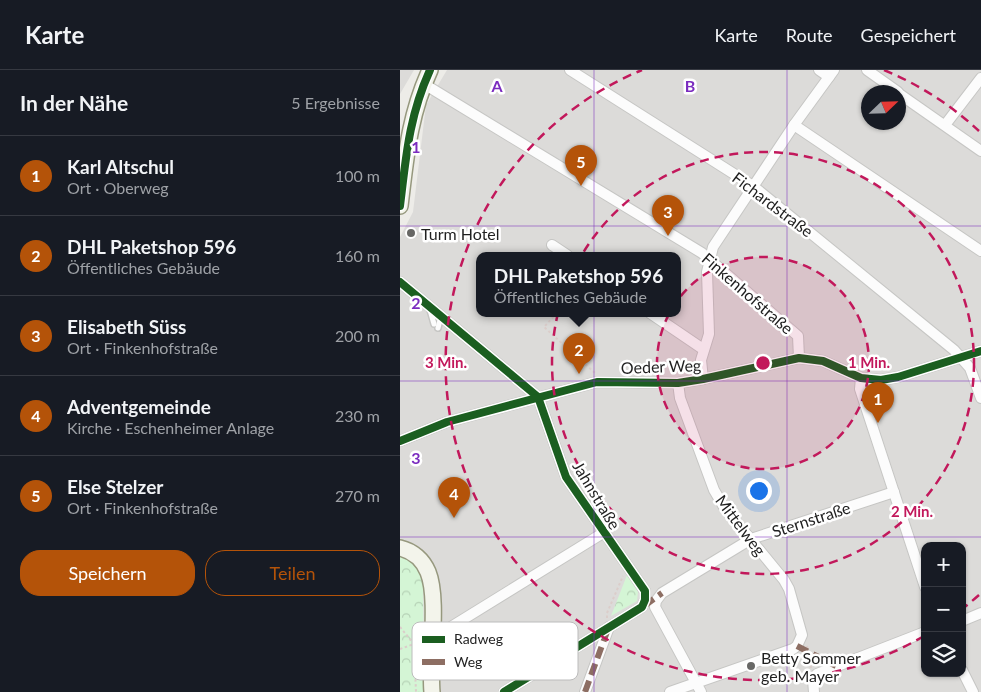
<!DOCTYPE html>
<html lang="de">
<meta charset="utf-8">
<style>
body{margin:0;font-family:Lato,sans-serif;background:#20242c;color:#f1f3f6}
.controls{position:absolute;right:15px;bottom:15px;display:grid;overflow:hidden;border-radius:10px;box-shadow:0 1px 4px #0004}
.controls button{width:45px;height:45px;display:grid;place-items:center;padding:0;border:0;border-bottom:1px solid #363941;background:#171b24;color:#f1f3f6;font:25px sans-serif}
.compass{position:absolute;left:461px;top:15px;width:45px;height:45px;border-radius:50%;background:#171b24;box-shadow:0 1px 4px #0004;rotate:67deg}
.you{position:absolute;left:358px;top:420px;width:18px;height:18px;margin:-12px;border:4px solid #fff;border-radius:50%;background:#1a73e8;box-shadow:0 0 0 8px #1a73e833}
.badge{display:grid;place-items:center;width:32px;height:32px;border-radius:50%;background:#b45309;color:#fff;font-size:16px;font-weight:700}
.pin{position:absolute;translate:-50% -41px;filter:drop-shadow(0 1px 2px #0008)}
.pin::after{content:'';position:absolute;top:26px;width:18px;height:15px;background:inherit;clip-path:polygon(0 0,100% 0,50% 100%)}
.popup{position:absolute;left:76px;top:182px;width:205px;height:65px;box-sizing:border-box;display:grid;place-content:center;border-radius:10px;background:#171b24;filter:drop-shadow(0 1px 4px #0005);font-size:16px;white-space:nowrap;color:#9ea1a6}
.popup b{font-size:19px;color:#f1f3f6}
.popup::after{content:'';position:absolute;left:50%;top:100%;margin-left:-10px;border:10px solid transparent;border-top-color:#171b24}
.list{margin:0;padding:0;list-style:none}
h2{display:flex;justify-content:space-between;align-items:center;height:65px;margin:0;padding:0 20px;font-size:21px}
h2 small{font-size:16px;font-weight:400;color:#9ea1a6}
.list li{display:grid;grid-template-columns:32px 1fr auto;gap:15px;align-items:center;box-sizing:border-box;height:80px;padding:0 20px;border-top:1px solid #363941}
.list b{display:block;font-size:19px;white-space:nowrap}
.list p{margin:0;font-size:16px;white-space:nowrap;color:#9ea1a6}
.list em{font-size:16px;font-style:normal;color:#9ea1a6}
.actions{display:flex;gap:10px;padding:15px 20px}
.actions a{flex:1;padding:11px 0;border:1px solid #b45309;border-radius:20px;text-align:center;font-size:18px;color:#b45309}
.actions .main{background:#b45309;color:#fff}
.icon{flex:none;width:28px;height:28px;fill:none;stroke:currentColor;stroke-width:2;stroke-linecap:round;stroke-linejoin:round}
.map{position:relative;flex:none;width:581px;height:622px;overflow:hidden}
header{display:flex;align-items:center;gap:30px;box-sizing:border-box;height:70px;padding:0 25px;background:#171b24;border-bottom:1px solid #363941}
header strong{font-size:24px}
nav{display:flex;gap:28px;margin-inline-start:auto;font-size:18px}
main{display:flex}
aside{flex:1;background:#171b24}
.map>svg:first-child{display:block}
.residential{fill:#dcdbd9;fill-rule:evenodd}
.park{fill:url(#park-crowns)}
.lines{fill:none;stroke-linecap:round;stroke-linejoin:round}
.service-casing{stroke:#c6c6c4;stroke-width:8}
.minor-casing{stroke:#c6c6c4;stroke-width:12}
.secondary-casing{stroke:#96987e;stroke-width:18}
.path{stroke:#dbcdca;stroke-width:2;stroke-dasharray:2.5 2.5;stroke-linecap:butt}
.service{stroke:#fcfcfc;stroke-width:5}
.minor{stroke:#fcfcfc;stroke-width:10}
.secondary{stroke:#f3f4eb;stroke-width:15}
.quiet{stroke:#8d6e63;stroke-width:6;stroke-dasharray:12 6;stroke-linecap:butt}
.cycleway-casing{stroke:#fff;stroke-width:11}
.cycleway{stroke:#1b5e20;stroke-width:8}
.grid{fill:none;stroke:#7b2cbf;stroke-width:1;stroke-opacity:0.55}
.ring{fill:none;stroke:#c2185b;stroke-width:2.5;stroke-dasharray:9 6}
.poi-dot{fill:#676765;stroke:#fff;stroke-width:2}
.labels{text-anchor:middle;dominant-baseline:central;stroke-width:5;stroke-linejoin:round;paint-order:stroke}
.street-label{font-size:16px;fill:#1f1f1f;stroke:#fff}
.poi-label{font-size:16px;fill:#1f1f1f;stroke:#fff;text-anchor:start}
.key{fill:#fff;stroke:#bcbcbc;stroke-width:1}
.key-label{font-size:14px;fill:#1f1f1f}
.grid-label{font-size:16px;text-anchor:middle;font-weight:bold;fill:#7b2cbf;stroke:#fff;stroke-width:5;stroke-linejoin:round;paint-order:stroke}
.centre{fill:#c2185b;stroke:#fff;stroke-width:2.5}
.ring-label{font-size:15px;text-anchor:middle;font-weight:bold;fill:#c2185b;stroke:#fff;stroke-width:5;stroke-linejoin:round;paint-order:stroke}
</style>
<header>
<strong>Karte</strong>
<nav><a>Karte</a><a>Route</a><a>Gespeichert</a></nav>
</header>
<main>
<aside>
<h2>In der Nähe<small>5 Ergebnisse</small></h2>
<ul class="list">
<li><span class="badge">1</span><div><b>Karl Altschul</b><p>Ort · Oberweg</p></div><em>100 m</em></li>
<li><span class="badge">2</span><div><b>DHL Paketshop 596</b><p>Öffentliches Gebäude</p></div><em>160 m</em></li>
<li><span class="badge">3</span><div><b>Elisabeth Süss</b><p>Ort · Finkenhofstraße</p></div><em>200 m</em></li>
<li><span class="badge">4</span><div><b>Adventgemeinde</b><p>Kirche · Eschenheimer Anlage</p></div><em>230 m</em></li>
<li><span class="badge">5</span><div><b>Else Stelzer</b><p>Ort · Finkenhofstraße</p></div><em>270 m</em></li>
</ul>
<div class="actions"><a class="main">Speichern</a><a>Teilen</a></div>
</aside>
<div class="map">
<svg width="581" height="622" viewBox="0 0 581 622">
<defs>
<pattern id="park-crowns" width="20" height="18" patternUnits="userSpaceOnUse" patternTransform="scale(1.25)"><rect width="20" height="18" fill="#d4f5d5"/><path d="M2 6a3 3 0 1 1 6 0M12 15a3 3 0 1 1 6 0" fill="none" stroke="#b6d2b6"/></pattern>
</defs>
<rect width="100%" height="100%" fill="#edece8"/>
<!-- residential -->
<g class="residential">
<path d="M0,0H14L0,24Z"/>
<path d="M47,0H581V622H24L23,507L0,483V167L13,142L26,35ZM468,22H498V52H468ZM80,185H278V243H80ZM525,476H562V603H525Z"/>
</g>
<!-- park -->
<g class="park">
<path d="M0,483L16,491L23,507L24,622H0Z"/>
<path d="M227,505L238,522L237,531L211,546Z"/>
</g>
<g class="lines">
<defs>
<g id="service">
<path d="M30,240L34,254"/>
<path d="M38,258L41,246"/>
</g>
<g id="minor">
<path d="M170,0L353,116L554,280L570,298L581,328"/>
<path d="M419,0L429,7"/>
<path d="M467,0L498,22"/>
<path d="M24,14L302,183L398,266L399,288"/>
<path d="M498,23L581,81"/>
<path d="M394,55L581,181"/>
<path d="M545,55L581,8"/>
<path d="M152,175L167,185"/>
<path d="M0,212L138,327L166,407L245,521V530L242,537L104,622"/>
<path d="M250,243L303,279"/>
<path d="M461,308L460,319L525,517"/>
<path d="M303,309L301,290L309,264L307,202L313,177L394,55L434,0"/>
<path d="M0,371L47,352L197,312L278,313L303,309L399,288L423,291L461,308L481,310L498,307L581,281"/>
<path d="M562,551L581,543"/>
<path d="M33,568L203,463"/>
<path d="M562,600L573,622"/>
<path d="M185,622L209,557"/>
<path d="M270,622L393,579L397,576L402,565L389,519L384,510L324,437L314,420L280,328L278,313"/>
<path d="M301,622L255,537L256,531L262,523L351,469L494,422"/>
<path d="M414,622L413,610L417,604L525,562"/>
</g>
<g id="secondary">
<path d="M0,136C6,87 9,46 30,0"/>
<path d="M0,478C13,481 23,490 28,502C39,529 29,590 32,622"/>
</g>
</defs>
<!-- service casing -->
<use href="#service" class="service-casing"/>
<!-- minor casing -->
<use href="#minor" class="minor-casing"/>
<!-- secondary casing -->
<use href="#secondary" class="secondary-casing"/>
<!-- path -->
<g class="path">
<path d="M157,243L144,257L195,303"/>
<path d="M207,548V543L223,506"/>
<path d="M0,557L14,574L21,571"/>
<path d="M407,576L411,598"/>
<path d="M0,579L14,574L16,622"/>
</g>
<!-- service -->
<use href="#service" class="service"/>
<!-- minor -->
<use href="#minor" class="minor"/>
<!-- secondary -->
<use href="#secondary" class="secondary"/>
<!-- quiet -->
<g class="quiet">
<path d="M244,536L262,523"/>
<path d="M397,576L436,596"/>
<path d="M185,622L208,559"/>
</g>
<defs>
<g id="cycleway">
<path d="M0,136C6,87 9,46 30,0"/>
<path d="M0,212L138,327L166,407L245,521V530L242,537L104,622"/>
<path d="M0,371L47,352L197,312L278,313L303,309L399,288L423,291L461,308L481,310L498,307L581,281"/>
</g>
</defs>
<!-- cycleway casing -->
<use href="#cycleway" class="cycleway-casing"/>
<!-- cycleway -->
<use href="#cycleway" class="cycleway"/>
</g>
<!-- grid -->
<path class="grid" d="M194,0V622M387,0V622M0,156H581M0,311H581M0,467H581"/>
<!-- distance rings -->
<circle cx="363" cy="293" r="106" fill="#c2185b" fill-opacity=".12"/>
<g class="ring">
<circle cx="363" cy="293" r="106"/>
<circle cx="363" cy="293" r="211"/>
<path d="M579 525A317 317 0 0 1 562 539M524 566A317 317 0 1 1 242 0M484 0A317 317 0 0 1 579 61"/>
</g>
<!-- markers -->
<g class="poi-dot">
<circle cx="11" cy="163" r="5"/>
<circle cx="351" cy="596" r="5"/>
</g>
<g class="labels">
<!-- street labels -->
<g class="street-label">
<text transform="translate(373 134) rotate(37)">Fichardstraße</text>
<text transform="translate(348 223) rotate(41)">Finkenhofstraße</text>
<text transform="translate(261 296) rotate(-2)">Oeder Weg</text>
<text transform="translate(197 425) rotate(59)">Jahnstraße</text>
<text transform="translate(411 449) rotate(-18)">Sternstraße</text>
<text transform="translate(341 455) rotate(53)">Mittelweg</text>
</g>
<!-- poi labels -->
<g class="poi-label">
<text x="21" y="163">Turm Hotel</text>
<text x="361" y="587">Betty Sommer<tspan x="361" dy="18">geb. Mayer</tspan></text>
</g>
</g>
<!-- legend -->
<rect x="12" y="552" width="166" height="58" rx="8" class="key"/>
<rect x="22" y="566" width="23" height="7" fill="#1b5e20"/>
<rect x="22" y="589" width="23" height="6" fill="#8d6e63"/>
<g class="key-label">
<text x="54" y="574">Radweg</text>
<text x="54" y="597">Weg</text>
</g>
<g class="grid-label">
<text x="97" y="22">A</text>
<text x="290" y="22">B</text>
<text x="16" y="83">1</text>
<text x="16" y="239">2</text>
<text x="16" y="394">3</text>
</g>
<circle cx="363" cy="293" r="8" class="centre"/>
<g class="ring-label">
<text x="469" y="298">1 Min.</text>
<text x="46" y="298">3 Min.</text>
<text x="512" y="447">2 Min.</text>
</g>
</svg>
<div class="controls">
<button>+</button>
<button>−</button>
<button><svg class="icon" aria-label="layers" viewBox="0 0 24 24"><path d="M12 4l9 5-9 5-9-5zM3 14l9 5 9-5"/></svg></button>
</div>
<svg class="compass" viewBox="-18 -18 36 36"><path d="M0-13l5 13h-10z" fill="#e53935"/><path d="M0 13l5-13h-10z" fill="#9ea1a6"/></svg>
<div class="you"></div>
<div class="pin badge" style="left:478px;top:353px">1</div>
<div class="pin badge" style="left:179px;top:304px">2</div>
<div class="popup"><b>DHL Paketshop 596</b>Öffentliches Gebäude</div>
<div class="pin badge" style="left:268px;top:166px">3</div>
<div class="pin badge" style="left:54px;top:448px">4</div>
<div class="pin badge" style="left:181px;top:116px">5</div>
</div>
</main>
